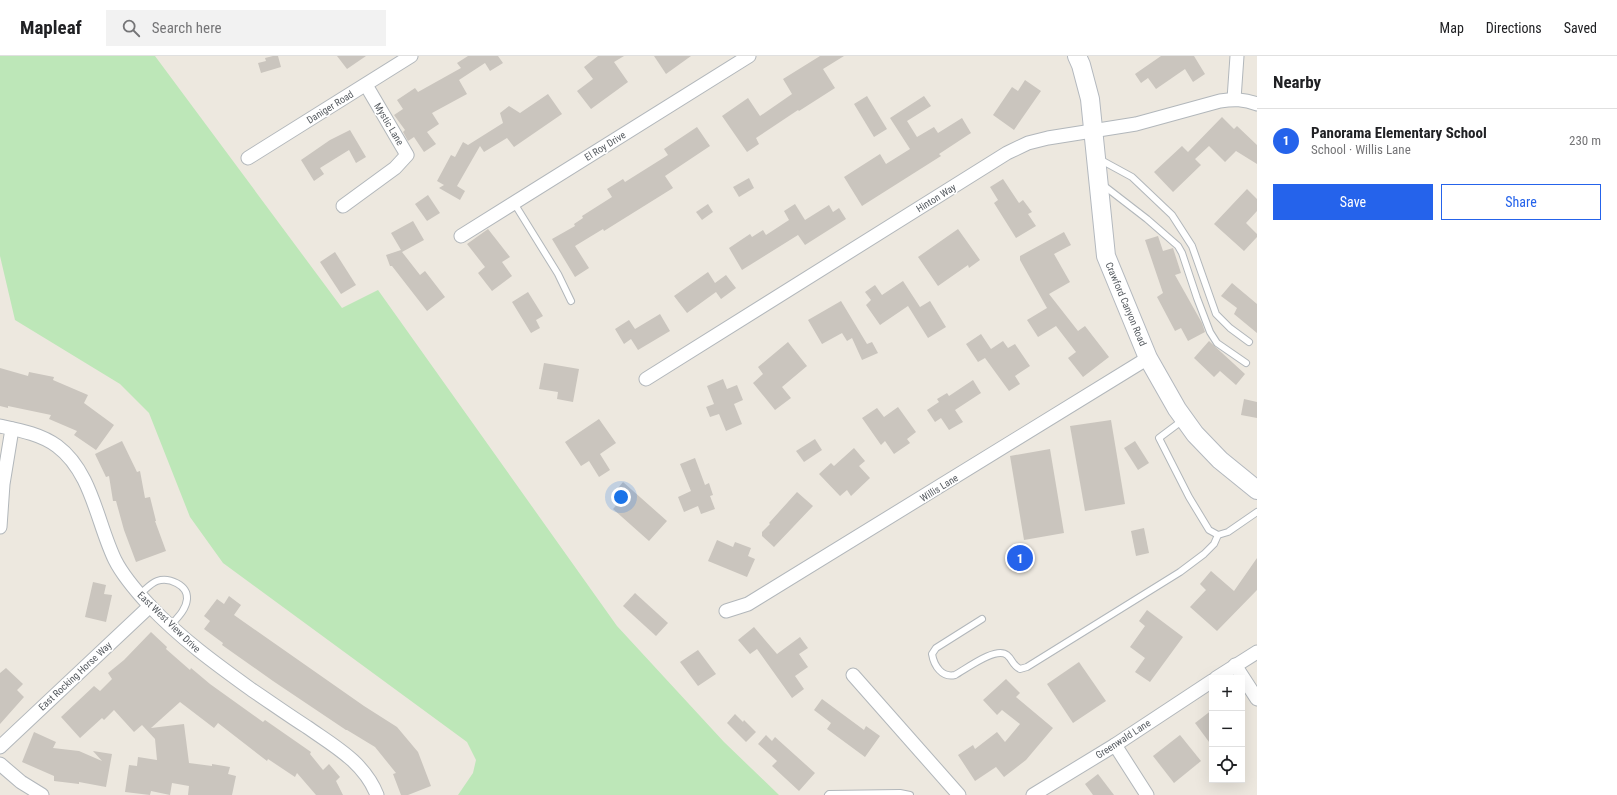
<!DOCTYPE html>
<meta charset="utf-8">
<style>
body{margin:0;font-family:"Roboto Condensed",sans-serif;background:#f2f2f2;color:#202124}
.controls{position:absolute;right:12px;bottom:12px;display:grid;overflow:hidden;border-radius:0px;box-shadow:0 4px 16px #0002}
.controls button{width:36px;height:36px;display:grid;place-items:center;padding:0;border:0;border-bottom:1px solid #e0e0e0;background:#fff;color:#202124;font:20px sans-serif}
.you{position:absolute;left:621px;top:441px;width:14px;height:14px;margin:-10px;border:3px solid #fff;border-radius:50%;background:#1a73e8;box-shadow:0 0 0 6px #1a73e833}
.badge{display:grid;place-items:center;width:26px;height:26px;border-radius:50%;background:#2563eb;color:#fff;font-size:13px;font-weight:700}
.pin{position:absolute;translate:-50% -50%;border:2px solid #fff;box-shadow:0 1px 4px #0006}
.list{margin:0;padding:0;list-style:none}
h2{display:flex;justify-content:space-between;align-items:center;height:52px;margin:0;padding:0 16px;font-size:17px}
h2 small{font-size:13px;font-weight:400;color:#757577}
.list li{display:grid;grid-template-columns:26px 1fr auto;gap:12px;align-items:center;box-sizing:border-box;height:64px;padding:0 16px;border-top:1px solid #e0e0e0}
.list b{display:block;font-size:15px;white-space:nowrap}
.list p{margin:0;font-size:13px;white-space:nowrap;color:#757577}
.list em{font-size:13px;font-style:normal;color:#757577}
.actions{display:flex;gap:8px;padding:12px 16px}
.actions a{flex:1;padding:9px 0;border:1px solid #2563eb;border-radius:0px;text-align:center;font-size:14px;color:#2563eb}
.actions .main{background:#2563eb;color:#fff}
.icon{flex:none;width:22px;height:22px;fill:none;stroke:currentColor;stroke-width:2;stroke-linecap:round;stroke-linejoin:round}
.map{position:relative;flex:none;width:1257px;height:739px;overflow:hidden}
header{display:flex;align-items:center;gap:24px;box-sizing:border-box;height:56px;padding:0 20px;background:#fff;border-bottom:1px solid #e0e0e0}
header strong{font-size:19px}
nav{display:flex;gap:22px;margin-inline-start:auto;font-size:14px}
.search{width:280px;height:36px;background:#f2f2f2;display:flex;align-items:center;gap:10px;box-sizing:border-box;padding:0 14px;border-radius:0px;color:#757577;font-size:15px}
main{display:flex}
aside{flex:1;background:#fff}
.map>svg:first-child{display:block}
.green{fill:#bde7b8}
.building{fill:#cac5be}
.lines{fill:none;stroke-linecap:round;stroke-linejoin:round}
.lane-casing{stroke:#b2b7bb;stroke-width:8}
.street-casing{stroke:#b2b7bb;stroke-width:15}
.secondary-casing{stroke:#b3b8be;stroke-width:20}
.lane{stroke:#fff;stroke-width:6}
.street{stroke:#fff;stroke-width:13}
.secondary{stroke:#fff;stroke-width:18}
.labels{text-anchor:middle;dominant-baseline:central;stroke-width:3.5;stroke-linejoin:round;paint-order:stroke}
.street-label{font-size:10px;fill:#585d62;stroke:#fff}
</style>
<header>
<strong>Mapleaf</strong>
<div class="search"><svg class="icon" aria-label="search" viewBox="0 0 24 24"><circle cx="10" cy="10" r="6"/><path d="M15 15l6 6"/></svg>Search here</div>
<nav><a>Map</a><a>Directions</a><a>Saved</a></nav>
</header>
<main>
<div class="map">
<svg width="1257" height="739" viewBox="0 0 1257 739">
<rect width="100%" height="100%" fill="#ede8df"/>
<!-- green -->
<path class="green" d="M0,0H155L342,252L378,234L617,570L724,686L779,739H458L473,717L476,704L467,686L223,507L190,461L149,357L120,328L15,264L0,200Z"/>
<!-- building -->
<g class="building">
<path d="M273,0H278L281,11L261,17L258,7L266,5L265,2Z"/>
<path d="M337,0H366L347,13Z"/>
<path d="M468,0H498L503,7L490,15L485,7L459,24L467,38L432,57L439,68L427,76L436,88L424,96L414,81L408,85L403,76L405,74L394,59L403,53L397,44L415,32L418,36L461,12L457,7Z"/>
<path d="M598,0H624L614,6L628,26L591,53L577,35L593,23L584,11Z"/>
<path d="M654,0H691L666,18Z"/>
<path d="M820,0H844L823,13L835,32L799,55L798,54L756,82L759,88L747,96L722,60L748,42L760,60L792,38L783,23Z"/>
<path d="M1161,0H1194L1205,18L1193,26L1185,13L1156,33L1148,22L1141,27L1135,18Z"/>
<path d="M1025,24L1041,35L1014,74L993,59L1012,31L1018,35Z"/>
<path d="M548,38L562,58L514,91L507,82L484,96L480,90L457,130L465,135L460,144L439,132L444,129L437,125L451,99L455,101L463,86L468,89L503,67L500,57L509,50L520,57Z"/>
<path d="M867,40L887,73L874,81L854,48Z"/>
<path d="M924,40L931,50L907,65L917,81L934,71L938,77L962,62L971,77L939,98L941,100L862,150L844,121L880,98L886,108L910,93L890,62Z"/>
<path d="M1222,61L1234,73L1237,70L1257,89V108L1236,95L1225,106L1209,90L1195,103L1201,109L1173,136L1154,116L1182,90L1188,96Z"/>
<path d="M697,71L710,90L665,120L673,132L604,175L603,173L575,190L589,212L575,221L552,183L575,170L574,168L583,162L582,160L612,141L607,133L623,123L625,126L668,99L664,93Z"/>
<path d="M350,74L366,101L356,107L349,94L320,112L324,118L314,125L301,104L330,84Z"/>
<path d="M749,122L754,132L739,141L733,131Z"/>
<path d="M1003,123L1019,147L1023,144L1032,156L1028,158L1036,170L1016,182L994,147L998,144L990,131Z"/>
<path d="M1247,133L1257,143V155L1246,167L1257,178V181L1244,195L1214,168Z"/>
<path d="M428,139L440,157L427,165L415,148Z"/>
<path d="M708,148L713,156L702,164L696,156Z"/>
<path d="M795,148L805,164L829,149L833,156L839,152L846,163L805,189L798,179L742,214L729,192L750,178L752,181L763,174L766,179L789,164L784,155Z"/>
<path d="M413,165L424,184L402,196L420,219L425,215L445,241L427,255L392,210H390L386,199L401,194L391,177Z"/>
<path d="M488,173L510,201L502,206L512,220L492,235L478,217L485,211L467,188Z"/>
<path d="M958,173L980,204L969,212L968,209L938,230L918,201Z"/>
<path d="M1064,176L1071,189L1054,198L1070,226L1049,238L1078,275L1085,270L1109,301L1083,321L1068,302L1076,296L1056,270L1038,281L1027,264L1047,252L1020,204V200Z"/>
<path d="M1158,180L1163,195L1173,192L1181,217L1175,219L1202,267L1205,276L1188,285L1181,272L1175,275L1157,241L1163,237L1145,184Z"/>
<path d="M335,196L356,229L341,238L320,206Z"/>
<path d="M708,216L715,227L726,219L736,232L721,243L716,236L687,257L674,240Z"/>
<path d="M903,225L920,251L930,245L946,271L928,282L908,250L880,269L866,249L871,244L865,236L875,229L882,239Z"/>
<path d="M1232,227L1257,248V277L1234,258L1237,252L1221,240Z"/>
<path d="M528,236L543,260L536,264L540,272L531,277L512,246Z"/>
<path d="M841,245L867,288L872,286L878,297L862,304L852,282L847,285L842,277L822,288L808,264Z"/>
<path d="M660,258L670,275L638,294L631,283L624,288L615,273L629,264L635,273Z"/>
<path d="M981,278L991,293L1003,285L1008,292L1015,288L1030,310L1015,320L1020,328L1009,335L985,302L978,306L966,288Z"/>
<path d="M1209,285L1245,318L1236,329L1220,315L1214,321L1194,302Z"/>
<path d="M788,286L807,310L782,331L791,342L775,354L753,327L763,318L758,311Z"/>
<path d="M544,307L579,313L573,346L557,343L558,336L539,333Z"/>
<path d="M0,312L28,320L29,316L54,321L53,324L88,339L84,347L114,369L96,394L74,379L77,375L49,363L51,359L8,350V352L0,350Z"/>
<path d="M723,323L727,333L737,329L743,344L734,348L742,368L726,375L719,358L710,361L706,351L714,348L707,330Z"/>
<path d="M973,324L981,337L955,354L963,366L949,374L941,362L935,366L927,354L939,346L937,343L947,337L949,340Z"/>
<path d="M1244,343L1257,346V362L1241,359Z"/>
<path d="M898,351L916,376L907,383L910,387L894,398L885,385L881,389L862,362L877,352L884,361Z"/>
<path d="M599,363L616,387L600,398L610,414L599,421L589,405L581,410L565,386Z"/>
<path d="M1111,364L1125,448L1085,455L1070,370Z"/>
<path d="M815,383L822,394L804,406L796,395Z"/>
<path d="M122,385L137,416L140,415L145,442L150,441L156,465H155L166,495L136,506L124,474L116,445H113L109,420L106,421L95,398Z"/>
<path d="M1135,385L1149,407L1138,414L1124,392Z"/>
<path d="M854,392L865,405L859,410L870,422L851,440L847,434L840,440L819,418L831,407L834,410Z"/>
<path d="M1050,393L1064,477L1024,484L1010,400Z"/>
<path d="M695,402L705,429L709,427L713,439L710,440L715,453L701,458L698,450L684,456L678,441L691,435L680,408Z"/>
<path d="M623,426L667,465L649,485L613,453L622,443L615,436Z"/>
<path d="M797,436L813,450L774,491L762,480V476L770,468L769,467Z"/>
<path d="M1144,472L1149,497L1136,500L1131,475Z"/>
<path d="M717,484L733,491L735,486L751,492L748,500L755,503L747,521L708,505Z"/>
<path d="M1257,502V534L1217,575L1190,551L1206,534L1200,528L1211,515L1234,535Z"/>
<path d="M93,526L106,529L104,538L112,539L106,566L85,561Z"/>
<path d="M635,537L668,567L656,580L623,550Z"/>
<path d="M229,540L241,549L234,559L364,650L397,671L418,696L431,730L408,739H401L393,718L396,717L375,691L347,674H346L273,625L222,589L223,587L204,573L210,565L204,560L217,543L224,548Z"/>
<path d="M1147,554L1183,581L1150,626L1135,616L1145,602L1130,591L1145,570L1139,565Z"/>
<path d="M754,571L777,598L800,581L808,592L799,598L808,611L795,620L804,633L792,642L757,593L750,598L738,584Z"/>
<path d="M151,576L167,591L166,593L190,614L191,612L210,628L263,666L265,664L311,696L310,698L323,714L329,708L340,721L336,725L343,739H316L297,717L295,721L268,703L267,705L218,667L214,672L180,646L151,672L184,668L189,707L212,710V708L230,711L228,718L236,720L232,739H188L189,730L172,727L170,739L151,735L150,739L125,736L129,709L137,710L138,701L157,704L155,683L142,669L134,676L114,654L104,664L102,662L80,682L61,661L94,630L100,635L112,623L108,617L124,604Z"/>
<path d="M698,594L716,618L698,630L680,606Z"/>
<path d="M1079,606L1106,645L1073,667L1047,628Z"/>
<path d="M6,612L23,628L17,634L24,641L0,668V617Z"/>
<path d="M1006,623L1020,637L1016,641L1053,672L1026,704L1004,721L996,711L975,725L958,699L973,689L975,693L997,676L1005,686L1020,668L1002,654L997,659L983,644Z"/>
<path d="M822,643L864,674L866,670L880,680L865,701L827,673L831,667L814,654Z"/>
<path d="M1212,654V690L1195,667Z"/>
<path d="M735,658L743,666L744,664L756,676L746,686L727,667Z"/>
<path d="M34,676L56,686L53,692L79,695L102,705L93,695L112,698L106,731L79,726V728L54,725V720L22,706Z"/>
<path d="M766,679L772,685L775,681L815,717L799,735L772,710L777,705L758,688Z"/>
<path d="M1180,679L1201,705L1174,727L1153,700Z"/>
<path d="M1098,718L1114,739H1093L1085,728Z"/>
</g>
<g class="lines">
<defs>
<g id="lane">
<path d="M1099,103L1132,121L1172,159L1192,190L1216,258L1230,272L1249,286"/>
<path d="M1103,129L1147,163L1178,190L1182,197L1197,242L1210,276L1217,287L1246,307"/>
<path d="M514,147L558,218L571,245"/>
<path d="M1183,364L1159,382L1189,441L1209,474L1218,479L1228,476L1257,456"/>
<path d="M140,538C145,534 151,527 157,525C169,521 188,529 187,543C186,554 177,562 171,569"/>
<path d="M982,563L936,592L932,598C934,610 942,622 955,619C966,613 996,590 1007,599C1013,604 1012,609 1020,613L1027,611L1180,516L1204,498L1214,488L1218,479"/>
<path d="M828,739L829,738L900,737L910,739"/>
</g>
<g id="street">
<path d="M1234,43L1237,0"/>
<path d="M248,102L411,0"/>
<path d="M343,150L395,112L407,99L366,29"/>
<path d="M461,180L749,0"/>
<path d="M646,323L1007,97L1028,87L1048,82L1136,68L1220,45C1234,43 1244,43 1257,48"/>
<path d="M0,370C19,374 41,378 57,390C92,416 97,467 115,504C123,520 137,536 149,549C180,582 216,608 252,634C270,646 288,659 307,671C334,690 364,706 377,739"/>
<path d="M0,471L3,428L12,373"/>
<path d="M726,555L748,548L1148,302"/>
<path d="M1235,609L1257,643"/>
<path d="M853,619L959,739"/>
<path d="M1216,622L1257,596"/>
<path d="M1115,689L1147,739"/>
<path d="M0,691L150,550"/>
<path d="M0,708L21,726L42,739"/>
<path d="M1033,739L1115,689L1212,625"/>
</g>
<path id="secondary" d="M1077,0L1081,9L1090,43L1106,200L1148,302L1177,353L1195,378L1220,404L1257,434"/>
</defs>
<!-- lane casing -->
<use href="#lane" class="lane-casing"/>
<!-- street casing -->
<use href="#street" class="street-casing"/>
<!-- secondary casing -->
<use href="#secondary" class="secondary-casing"/>
<!-- lane -->
<use href="#lane" class="lane"/>
<!-- street -->
<use href="#street" class="street"/>
<!-- secondary -->
<use href="#secondary" class="secondary"/>
</g>
<g class="labels">
<!-- street labels -->
<g class="street-label">
<text transform="translate(330 51) rotate(-32)">Daniger Road</text>
<text transform="translate(389 68) rotate(59)">Mystic Lane</text>
<text transform="translate(605 90) rotate(-32)">El Roy Drive</text>
<text transform="translate(936 142) rotate(-32)">Hinton Way</text>
<text transform="translate(1126 248) rotate(67)">Crawford Canyon Road</text>
<text transform="translate(939 432) rotate(-32)">Willis Lane</text>
<text transform="translate(169 566) rotate(44)">East West View Drive</text>
<text transform="translate(75 620) rotate(-43)">East Rocking Horse Way</text>
<text transform="translate(1123 683) rotate(-33)">Greenwald Lane</text>
</g>
</g>
</svg>
<div class="controls">
<button>+</button>
<button>−</button>
<button><svg class="icon" aria-label="locate" viewBox="0 0 24 24"><circle cx="12" cy="12" r="6"/><path d="M12 2v4M12 18v4M2 12h4M18 12h4"/></svg></button>
</div>
<div class="you"></div>
<div class="pin badge" style="left:1020px;top:502px">1</div>
</div>
<aside>
<h2>Nearby<small></small></h2>
<ul class="list">
<li><span class="badge">1</span><div><b>Panorama Elementary School</b><p>School · Willis Lane</p></div><em>230 m</em></li>
</ul>
<div class="actions"><a class="main">Save</a><a>Share</a></div>
</aside>
</main>
